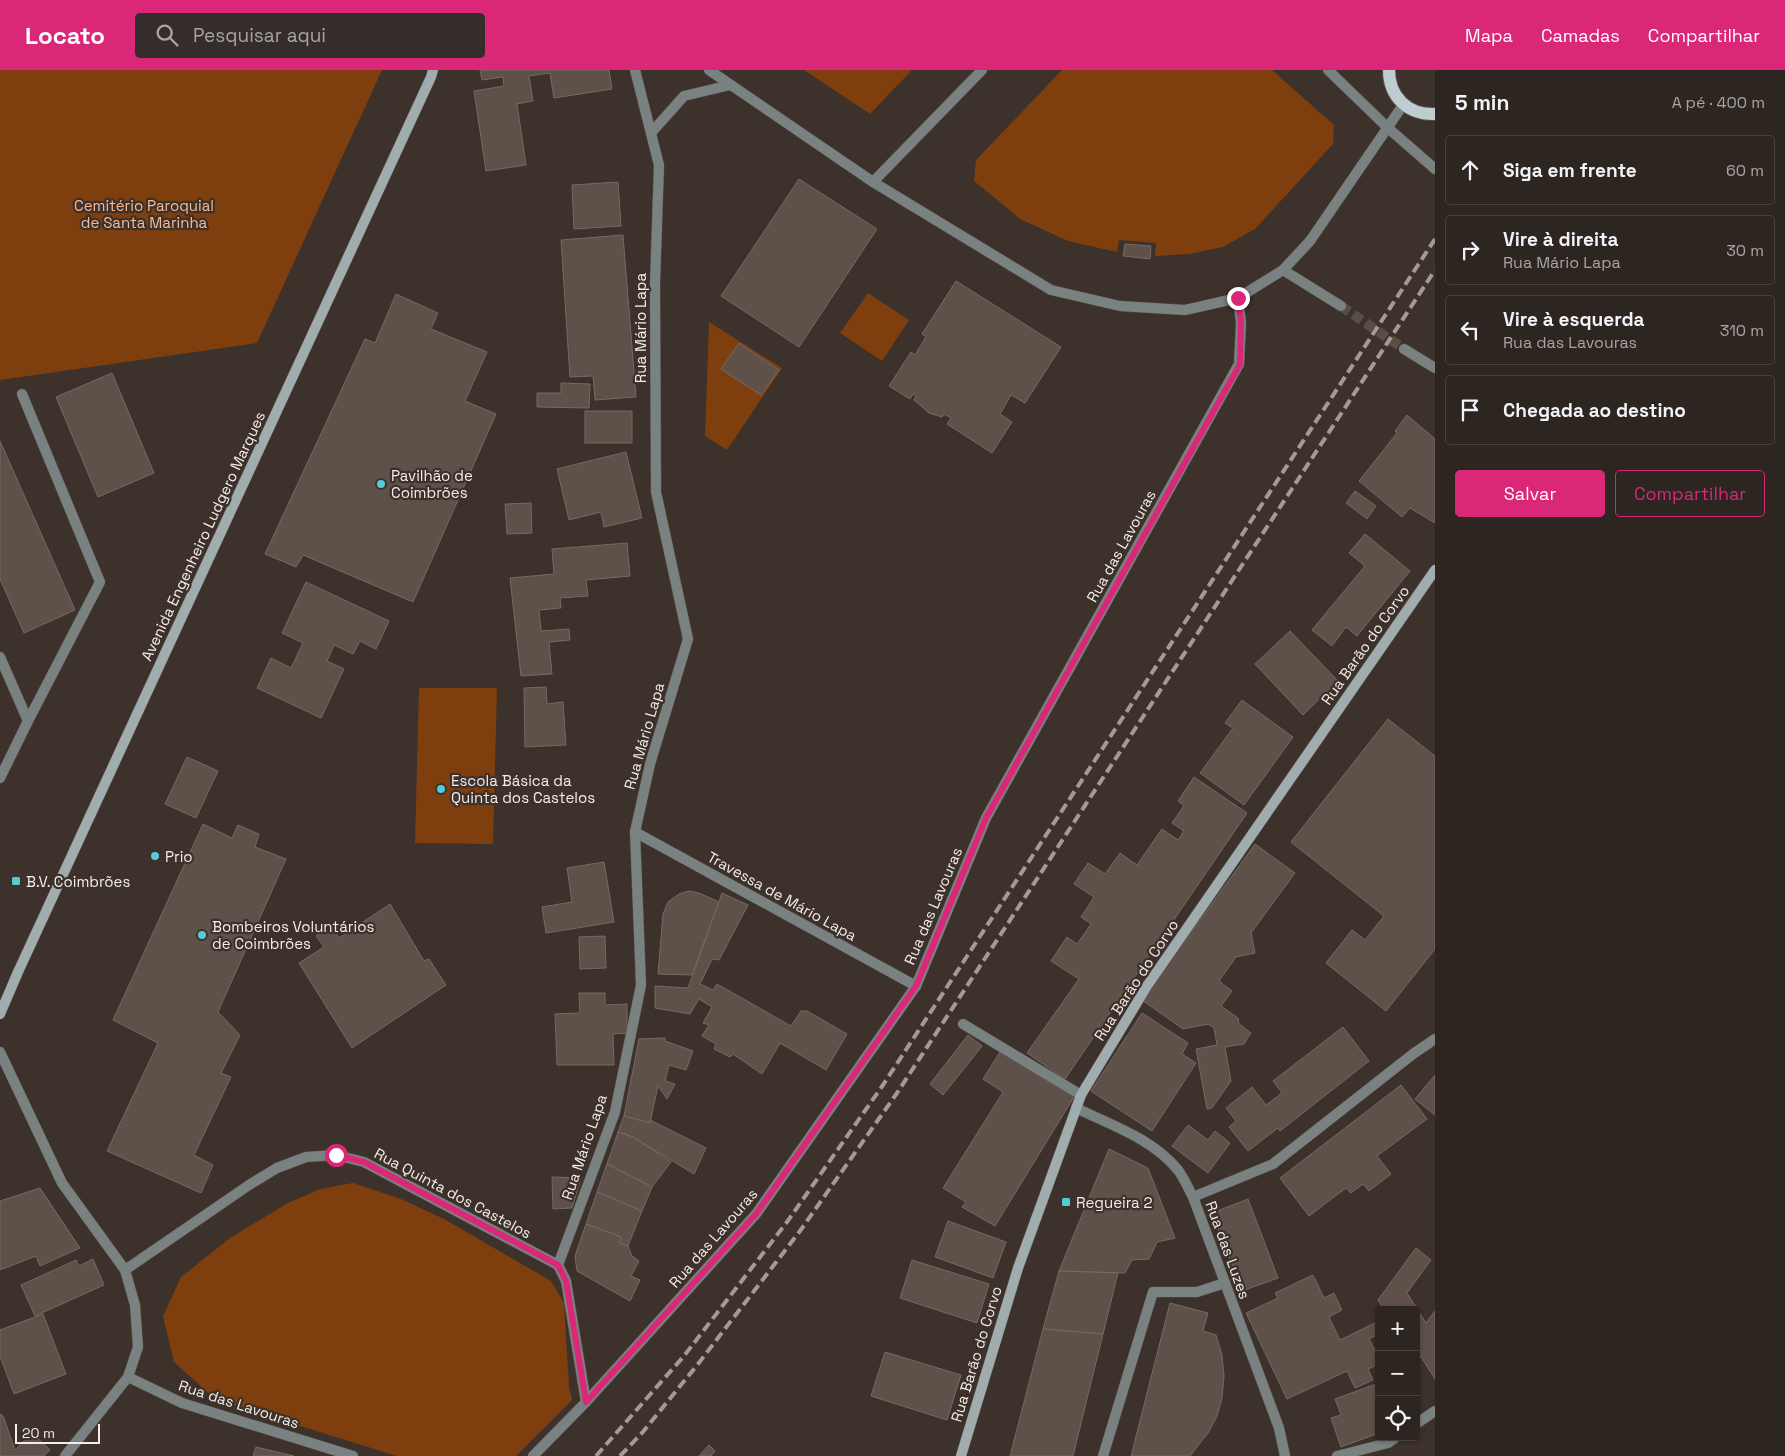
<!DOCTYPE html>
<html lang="pt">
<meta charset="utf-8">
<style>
body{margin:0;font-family:"Space Grotesk",sans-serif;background:#352d29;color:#f1f3f6}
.controls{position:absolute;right:15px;bottom:15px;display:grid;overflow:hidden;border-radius:5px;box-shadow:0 1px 4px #0004}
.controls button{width:45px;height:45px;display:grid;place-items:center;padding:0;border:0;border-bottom:1px solid #48423e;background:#2d2520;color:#f1f3f6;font:25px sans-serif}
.scale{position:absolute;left:15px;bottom:12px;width:85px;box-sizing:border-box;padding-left:5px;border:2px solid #f4ece8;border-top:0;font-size:14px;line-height:18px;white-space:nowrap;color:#f4ece8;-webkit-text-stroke:4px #3c312b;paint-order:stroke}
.stop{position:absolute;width:15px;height:15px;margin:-11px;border:4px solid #db2777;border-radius:50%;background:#fff}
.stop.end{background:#db2777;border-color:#fff;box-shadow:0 1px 5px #0008}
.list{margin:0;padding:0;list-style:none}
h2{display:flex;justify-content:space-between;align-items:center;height:65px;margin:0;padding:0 20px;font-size:21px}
h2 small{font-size:16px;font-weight:400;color:#a7a5a5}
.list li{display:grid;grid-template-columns:32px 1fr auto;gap:15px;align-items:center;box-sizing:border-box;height:70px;margin:0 10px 10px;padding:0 10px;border:1px solid #48423e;border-radius:5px}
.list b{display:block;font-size:19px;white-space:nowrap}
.list p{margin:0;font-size:16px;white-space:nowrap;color:#a7a5a5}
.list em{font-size:16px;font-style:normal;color:#a7a5a5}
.actions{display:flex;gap:10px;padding:15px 20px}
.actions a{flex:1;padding:11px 0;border:1px solid #db2777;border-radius:5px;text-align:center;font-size:18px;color:#db2777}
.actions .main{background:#db2777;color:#fff}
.icon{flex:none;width:28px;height:28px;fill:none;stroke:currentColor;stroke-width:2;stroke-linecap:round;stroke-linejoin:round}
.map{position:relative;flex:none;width:1435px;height:1386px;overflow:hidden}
header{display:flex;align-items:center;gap:30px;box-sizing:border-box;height:70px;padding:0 25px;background:#db2777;color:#fff}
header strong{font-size:24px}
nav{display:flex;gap:28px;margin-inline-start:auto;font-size:18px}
.search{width:350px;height:45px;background:#352d29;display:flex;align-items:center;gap:12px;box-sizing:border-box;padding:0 18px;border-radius:5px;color:#a7a5a5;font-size:19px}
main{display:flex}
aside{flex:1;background:#2d2520}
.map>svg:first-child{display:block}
.green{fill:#7f3e0e}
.building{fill:#5d514a;stroke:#766a63}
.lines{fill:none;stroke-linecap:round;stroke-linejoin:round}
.street-tunnel{stroke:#584d47;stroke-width:10;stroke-dasharray:10 5;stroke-linecap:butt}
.lane-casing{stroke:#594f49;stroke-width:11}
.street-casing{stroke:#594f49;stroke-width:11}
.secondary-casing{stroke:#594f49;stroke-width:11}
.primary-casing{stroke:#594f49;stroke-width:14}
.lane{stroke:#798181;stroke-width:10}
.street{stroke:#798181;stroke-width:10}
.secondary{stroke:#a0acad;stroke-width:10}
.primary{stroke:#becdcf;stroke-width:12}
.rail{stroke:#a49a95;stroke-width:4;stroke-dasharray:10 5;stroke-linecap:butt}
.route{stroke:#db2777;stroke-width:6}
.poi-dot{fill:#52ccd6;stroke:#3c312b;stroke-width:2}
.labels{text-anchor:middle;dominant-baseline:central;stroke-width:4.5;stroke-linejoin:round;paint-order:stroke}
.park-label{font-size:15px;fill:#fab993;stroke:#3c312b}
.street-label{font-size:15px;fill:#f4ece8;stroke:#3c312b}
.poi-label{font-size:15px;fill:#f4ece8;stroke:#3c312b;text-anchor:start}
</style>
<header>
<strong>Locato</strong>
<div class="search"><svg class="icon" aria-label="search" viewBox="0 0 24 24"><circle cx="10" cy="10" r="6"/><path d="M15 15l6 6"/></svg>Pesquisar aqui</div>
<nav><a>Mapa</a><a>Camadas</a><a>Compartilhar</a></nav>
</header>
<main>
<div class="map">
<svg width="1435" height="1386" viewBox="0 0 1435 1386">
<rect width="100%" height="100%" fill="#3c312b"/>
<!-- green -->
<g class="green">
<path d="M0,0H382L257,273L0,310Z"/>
<path d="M804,0H912L870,44Z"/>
<path d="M1062,0H1272L1334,55L1333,74L1255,159L1223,177L1189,184L1155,186L1156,173L1119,170L1117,182L1068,171L1020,149L974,111L976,90Z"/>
<path d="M868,223L909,250L882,291L840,263Z"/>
<path d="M709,252L782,298L727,380L705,366Z"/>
<path d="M419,618H497L493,774L415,773Z"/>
<path d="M353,1113L401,1129L444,1149L551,1211L564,1233L569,1317L572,1330L516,1386H397L216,1330L174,1292L163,1246L181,1207L230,1168L286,1134L320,1119Z"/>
</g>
<!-- building -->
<g class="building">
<path d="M480,0H609L612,19L554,28L550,3L529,6L533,31L517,34L526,95L486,101L474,21L504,16L503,7L482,10Z"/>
<path d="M799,109L877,159L799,277L721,226Z"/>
<path d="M618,112L621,156L574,159L572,115Z"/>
<path d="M623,165L636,327L595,330L593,306L570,307L561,170Z"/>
<path d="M1125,174L1151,176L1150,189L1123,186Z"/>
<path d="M956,211L1061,277L1025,333L1011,325L1000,344L1012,352L992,383L947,354L951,348L944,344L942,347L929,343L914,330L916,326L913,324L910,329L889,316L911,282L915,285L926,267L922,264Z"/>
<path d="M396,224L438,243L431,259L487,282L465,331L496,344L413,532L303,485L296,497L265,484L365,269L375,273Z"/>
<path d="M739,273L779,300L761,325L721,299Z"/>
<path d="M112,303L154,403L98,427L56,327Z"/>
<path d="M561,313L590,314L589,338L537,337V323H561Z"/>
<rect x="585" y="341" width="47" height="32"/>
<path d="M1407,345L1435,369V453L1410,438L1402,447L1359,411L1397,363L1395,361Z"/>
<path d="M0,371L75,540L24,563L0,509Z"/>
<path d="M626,382L642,448L604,457L601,442L569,450L557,399Z"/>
<path d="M1355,421L1376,436L1367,449L1346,433Z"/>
<path d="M531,433L532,463L507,464L505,434Z"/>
<path d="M1365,464L1410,501L1357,566L1346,557L1332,576L1312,560L1365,496L1349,483Z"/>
<path d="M627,473L630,506L586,510L588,526L560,528L561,538L539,540L541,561L569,559L570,570L549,572L552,604L521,606L510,508L554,504L552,479Z"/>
<path d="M306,512L389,551L376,579L360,571L353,584L334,575L327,591L344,599L321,648L257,618L271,588L291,598L303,573L282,563Z"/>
<path d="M1290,561L1338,611L1303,645L1255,594Z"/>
<path d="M546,617L547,634L563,632L566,675L525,677L524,618Z"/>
<path d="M1242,630L1293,667L1244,735L1200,703L1233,658L1225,653Z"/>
<path d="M1388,649L1435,686V879L1386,941L1326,893L1352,860L1365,870L1384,846L1291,772Z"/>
<path d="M187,687L218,701L196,748L165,734Z"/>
<path d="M1194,707L1247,743L1065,1009L1027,983L1079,909L1051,891L1067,867L1077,874L1091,854L1081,847L1094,827L1074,814L1088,793L1105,804L1120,783L1137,795L1162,759L1178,770L1184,761L1172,753L1184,736L1178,731Z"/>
<path d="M203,754L232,768L238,755L259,764L255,777L286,789L218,942L240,965L221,1003L231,1007L194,1085L213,1095L201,1123L107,1081L158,973L113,950Z"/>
<path d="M1255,774L1295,803L1251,863L1255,883L1236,887L1219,911L1232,921L1221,936L1238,948L1239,954L1251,963L1244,974L1225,977L1231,1011L1212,1038L1207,1039L1196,979L1217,975L1214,958L1208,954L1183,959L1142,930Z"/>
<path d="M604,792L614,852L546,863L542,837L572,832L567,798Z"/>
<path d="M689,821L699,823L719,832L692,905L658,904L663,844L668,832L679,824Z"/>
<path d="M722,823L748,835L719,890L712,889L700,914L713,920L717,914L791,956L801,941H807L847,964L826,1000L780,973L762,1004L733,984L730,987L714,979L716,974L702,966L709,955L703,953L712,937L699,929L690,944L655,938V916L688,918Z"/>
<path d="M390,834L424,891L429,889L446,915L352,978L299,893L324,877L316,866L331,856L339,868Z"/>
<path d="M605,866L606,898L580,899L579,867Z"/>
<path d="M579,923H605V935L627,934V963L613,964L614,995H557L555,944L580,943Z"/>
<path d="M1142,943L1188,973L1182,984L1196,993L1152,1061L1091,1021Z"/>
<path d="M1343,957L1369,991L1280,1061L1278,1058L1248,1081L1229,1057L1236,1051L1226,1038L1252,1017L1266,1035L1282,1023L1273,1011Z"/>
<path d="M968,965L982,976L943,1025L930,1014Z"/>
<path d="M665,968V971L693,981L686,1000L669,995L665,1011L675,1014L667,1029L658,1016L650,1053L624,1046L639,969Z"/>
<path d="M1000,982L1074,1027L995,1156L962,1137L966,1132L943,1118L1003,1022L983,1009Z"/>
<path d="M1435,1005V1045L1415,1029Z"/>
<path d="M1401,1015L1427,1049L1377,1086L1391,1104L1369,1121L1363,1114L1351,1123L1346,1118L1309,1146L1280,1108Z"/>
<path d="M624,1046L650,1053V1050L706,1078L694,1104L633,1067L618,1062Z"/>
<path d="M1188,1055L1208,1070L1215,1061L1230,1073L1208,1103L1172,1076Z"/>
<path d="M618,1062L633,1067L671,1092L652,1117L607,1094Z"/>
<path d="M1109,1079L1148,1098L1175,1168L1157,1172L1149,1189L1132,1190L1125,1203L1059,1201Z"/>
<path d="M607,1094L652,1117L642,1141L597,1122Z"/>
<path d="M552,1107L581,1108L572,1138L553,1139Z"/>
<path d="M40,1118L80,1178L40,1196L36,1186L0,1200V1131Z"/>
<path d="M597,1122L642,1141L628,1176L620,1173L621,1167L586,1154Z"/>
<path d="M1248,1129L1278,1208L1242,1221L1212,1143Z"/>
<path d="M948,1151L1006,1172L993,1208L935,1187Z"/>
<path d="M586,1154L621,1167L620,1173L628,1176L632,1186L639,1191L631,1206L640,1210L630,1231L577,1201L575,1186Z"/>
<path d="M1416,1178L1431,1190L1407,1223L1426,1253L1435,1241V1309L1421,1287L1416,1290V1240H1384L1378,1230Z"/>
<path d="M93,1189L104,1215L35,1246L21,1215L76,1190L79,1196Z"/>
<path d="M912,1190L989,1214L977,1253L900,1228Z"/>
<path d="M1059,1201L1118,1203L1103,1264L1043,1259Z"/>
<path d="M1313,1205L1324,1228L1334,1223L1342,1240L1329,1247L1340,1270L1379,1251V1264L1369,1269L1379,1288V1294L1368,1299L1373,1310L1355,1318L1347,1301L1287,1329L1246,1243L1278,1228L1275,1223Z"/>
<path d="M1170,1233L1208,1243L1203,1261L1216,1265L1222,1285L1224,1306L1222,1328L1217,1346L1208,1363L1190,1386H1131Z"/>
<path d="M43,1244L66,1304L14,1324L0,1286V1260Z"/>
<path d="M1043,1259L1103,1264L1073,1386H1010Z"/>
<path d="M885,1282L961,1305L947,1350L871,1326Z"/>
<path d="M1376,1314L1379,1323V1363L1341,1377L1331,1348L1341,1345L1335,1329Z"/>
<path d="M0,1344L3,1346L15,1380L32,1363L50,1380L44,1386H0Z"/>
<path d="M709,1375L715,1381L711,1386H699Z"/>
<path d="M256,1377L294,1386H253Z"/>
</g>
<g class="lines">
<!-- street-tunnel -->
<path class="street-tunnel" d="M1341,236L1404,279"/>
<defs>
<path id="lane" d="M1103,1386L1153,1222H1197L1225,1213"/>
<g id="street">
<path d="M709,0L873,112L1051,220L1120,236L1185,240L1238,228L1283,200L1310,171L1403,35"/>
<path d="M1328,0L1388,58L1435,99"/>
<path d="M651,63L684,26L730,15"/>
<path d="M873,112L982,0"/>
<path d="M1283,200L1341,236"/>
<path d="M1404,279L1435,298"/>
<path d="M0,587L28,651"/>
<path d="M0,708L28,651L100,512L22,324"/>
<path d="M635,762L916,916"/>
<path d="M963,954L1081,1025"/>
<path d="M0,982L62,1113L125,1200L135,1235L138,1277L128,1307"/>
<path d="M1076,1038C1111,1055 1153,1069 1178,1100C1184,1108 1188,1118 1193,1127L1279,1358L1285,1386"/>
<path d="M1193,1127L1273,1094L1413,984L1435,969"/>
<path d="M125,1200L249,1115L277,1098L306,1087L336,1085L364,1092L558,1195"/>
<path d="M586,1332L566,1211L558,1195L615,1042L641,915L635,762L650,694L688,569L656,422L655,213L659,95L635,0"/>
<path d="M1416,1354L1435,1341"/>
<path d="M65,1386L128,1307L182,1333L353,1386"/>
<path d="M533,1386L586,1332L756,1144L916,916L986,748L1239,294L1241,253L1238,228"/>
<path d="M1337,1386L1388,1373L1396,1367"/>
</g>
<g id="secondary">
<path d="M0,944L18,902L431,7L433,0"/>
<path d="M961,1386L1018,1198L1081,1025L1147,916L1435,500"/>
</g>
<path id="primary" d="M1389,0C1389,27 1408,45 1435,44"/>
</defs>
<!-- lane casing -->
<use href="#lane" class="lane-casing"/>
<!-- street casing -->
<use href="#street" class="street-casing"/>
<!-- secondary casing -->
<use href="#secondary" class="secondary-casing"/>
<!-- primary casing -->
<use href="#primary" class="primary-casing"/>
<!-- lane -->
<use href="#lane" class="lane"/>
<!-- street -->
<use href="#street" class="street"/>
<!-- secondary -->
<use href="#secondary" class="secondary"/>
<!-- primary -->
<use href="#primary" class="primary"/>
<!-- rail -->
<g class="rail">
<path d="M596,1386L684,1286L787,1152L883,1015L1435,169"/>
<path d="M620,1386L642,1363L698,1294L800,1161L897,1023L1435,200"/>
</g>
</g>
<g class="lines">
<!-- route -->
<path class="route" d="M336,1085L364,1092L558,1195L566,1211L586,1332L756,1144L916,916L986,748L1240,294L1241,253L1238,228"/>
</g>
<!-- markers -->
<g class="poi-dot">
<circle cx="381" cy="414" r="5"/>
<circle cx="441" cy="719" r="5"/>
<circle cx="155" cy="786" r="5"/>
<rect x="11" y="806" width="10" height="10" rx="2.5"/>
<circle cx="202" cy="865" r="5"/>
<rect x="1061" y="1127" width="10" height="10" rx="2.5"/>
</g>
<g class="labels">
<!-- park labels -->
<g class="park-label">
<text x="144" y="135">Cemitério Paroquial<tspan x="144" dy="17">de Santa Marinha</tspan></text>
</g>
<!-- street labels -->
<g class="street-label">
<text transform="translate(640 258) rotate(-90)">Rua Mário Lapa</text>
<text transform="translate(203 466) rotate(-65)">Avenida Engenheiro Ludgero Marques</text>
<text transform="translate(1121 476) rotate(-61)">Rua das Lavouras</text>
<text transform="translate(1365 575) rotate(-55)">Rua Barão do Corvo</text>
<text transform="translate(644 666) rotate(-74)">Rua Mário Lapa</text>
<text transform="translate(782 826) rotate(29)">Travessa de Mário Lapa</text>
<text transform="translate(933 836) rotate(-67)">Rua das Lavouras</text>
<text transform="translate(1136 910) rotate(-57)">Rua Barão do Corvo</text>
<text transform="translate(584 1077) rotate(-71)">Rua Mário Lapa</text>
<text transform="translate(453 1123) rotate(28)">Rua Quinta dos Castelos</text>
<text transform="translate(713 1168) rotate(-49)">Rua das Lavouras</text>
<text transform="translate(1228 1180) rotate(70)">Rua das Luzes</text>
<text transform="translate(976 1284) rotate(-73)">Rua Barão do Corvo</text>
<text transform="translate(239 1334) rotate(18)">Rua das Lavouras</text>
</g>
<!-- poi labels -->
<g class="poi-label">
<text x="391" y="405">Pavilhão de<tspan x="391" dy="17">Coimbrões</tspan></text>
<text x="451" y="710">Escola Básica da<tspan x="451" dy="17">Quinta dos Castelos</tspan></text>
<text x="165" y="786">Prio</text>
<text x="26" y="811">B.V. Coimbrões</text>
<text x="212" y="856">Bombeiros Voluntários<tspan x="212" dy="17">de Coimbrões</tspan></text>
<text x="1076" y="1132">Regueira 2</text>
</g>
</g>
</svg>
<div class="controls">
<button>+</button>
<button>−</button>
<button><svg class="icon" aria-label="locate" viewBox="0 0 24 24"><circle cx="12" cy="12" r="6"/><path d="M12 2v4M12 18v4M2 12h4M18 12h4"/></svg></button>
</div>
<div class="scale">20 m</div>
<div class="stop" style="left:336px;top:1085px"></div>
<div class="stop end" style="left:1238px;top:228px"></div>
</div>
<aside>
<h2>5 min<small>A pé · 400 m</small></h2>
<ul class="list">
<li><svg class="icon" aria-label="ahead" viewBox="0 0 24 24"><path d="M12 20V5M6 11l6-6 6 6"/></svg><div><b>Siga em frente</b></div><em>60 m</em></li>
<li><svg class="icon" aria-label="right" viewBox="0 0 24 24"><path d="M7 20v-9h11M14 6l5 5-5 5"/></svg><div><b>Vire à direita</b><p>Rua Mário Lapa</p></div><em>30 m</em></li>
<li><svg class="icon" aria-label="left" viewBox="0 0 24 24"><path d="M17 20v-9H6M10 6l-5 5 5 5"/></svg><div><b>Vire à esquerda</b><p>Rua das Lavouras</p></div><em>310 m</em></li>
<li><svg class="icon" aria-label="arrive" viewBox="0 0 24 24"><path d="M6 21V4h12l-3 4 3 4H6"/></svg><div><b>Chegada ao destino</b></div></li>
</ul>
<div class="actions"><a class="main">Salvar</a><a>Compartilhar</a></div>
</aside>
</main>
